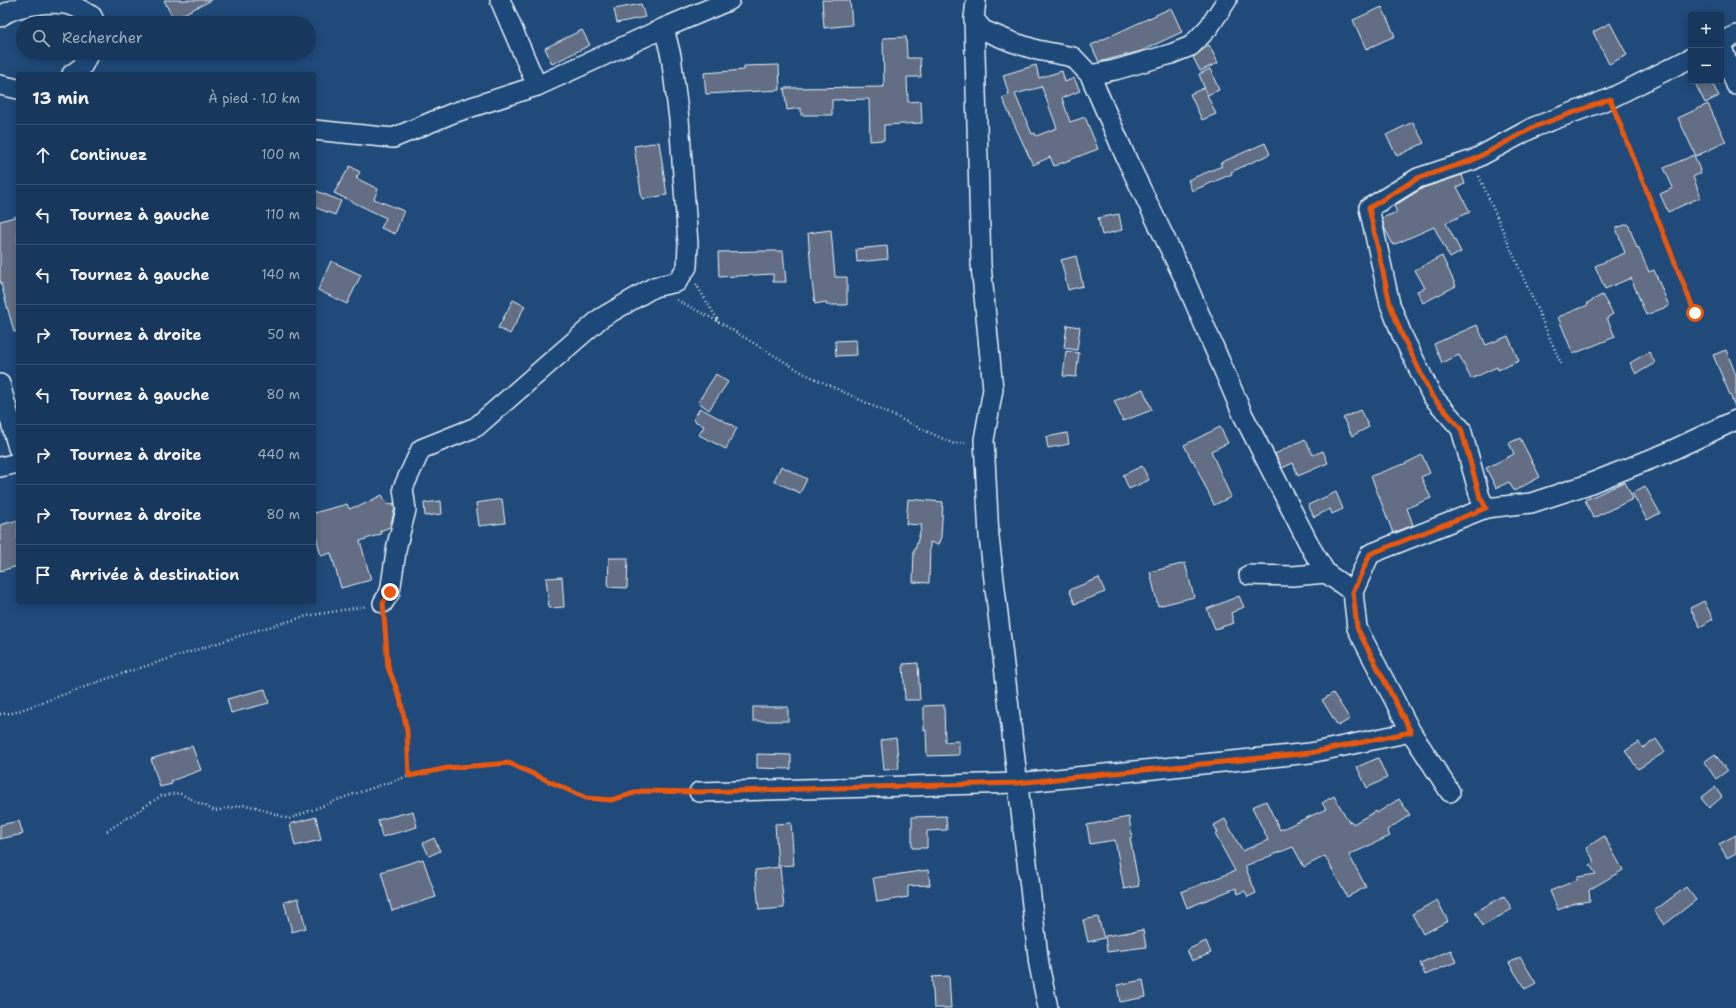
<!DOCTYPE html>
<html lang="fr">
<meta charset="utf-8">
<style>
body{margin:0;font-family:"Shantell Sans",sans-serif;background:#244365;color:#f1f3f6}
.controls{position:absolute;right:12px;top:12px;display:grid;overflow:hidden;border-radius:4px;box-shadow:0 2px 10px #0003}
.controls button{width:36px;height:36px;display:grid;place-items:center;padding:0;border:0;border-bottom:1px solid #365272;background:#17385c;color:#f1f3f6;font:20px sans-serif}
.stop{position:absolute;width:12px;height:12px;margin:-9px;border:3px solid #ea580c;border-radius:50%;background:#fff}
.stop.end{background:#ea580c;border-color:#fff;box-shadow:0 1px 4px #0008}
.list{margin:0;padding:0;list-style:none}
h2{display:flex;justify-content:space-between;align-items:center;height:52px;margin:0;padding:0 16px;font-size:17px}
h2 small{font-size:13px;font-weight:400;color:#9eacbb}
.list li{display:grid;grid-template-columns:26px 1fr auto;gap:12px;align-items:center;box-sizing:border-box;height:60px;padding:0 16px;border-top:1px solid #365272}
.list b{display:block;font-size:15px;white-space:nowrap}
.list em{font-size:13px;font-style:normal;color:#9eacbb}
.icon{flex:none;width:22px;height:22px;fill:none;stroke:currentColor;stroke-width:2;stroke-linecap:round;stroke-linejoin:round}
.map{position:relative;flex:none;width:1736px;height:1008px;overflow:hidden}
.search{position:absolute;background:#17385c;box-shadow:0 2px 10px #0003;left:16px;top:16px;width:300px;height:44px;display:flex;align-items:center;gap:10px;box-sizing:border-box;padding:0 14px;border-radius:22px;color:#9eacbb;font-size:15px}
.panel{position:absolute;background:#17385c;box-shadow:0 2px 10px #0003;left:16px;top:72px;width:300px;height:532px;border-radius:4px}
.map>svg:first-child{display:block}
.building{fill:#646e84;stroke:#e8f1f8;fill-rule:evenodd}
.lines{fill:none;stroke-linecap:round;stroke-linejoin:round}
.minor-casing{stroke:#e8f1f8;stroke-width:22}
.path{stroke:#e8f1f8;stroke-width:2.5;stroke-dasharray:1 3;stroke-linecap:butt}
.minor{stroke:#1f4a7a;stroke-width:19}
.route{stroke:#ea580c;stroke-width:5}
</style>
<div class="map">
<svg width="1736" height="1008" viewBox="0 0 1736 1008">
<rect width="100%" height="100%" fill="#1f4a7a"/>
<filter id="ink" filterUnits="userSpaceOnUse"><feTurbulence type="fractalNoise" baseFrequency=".025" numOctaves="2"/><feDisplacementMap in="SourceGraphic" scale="8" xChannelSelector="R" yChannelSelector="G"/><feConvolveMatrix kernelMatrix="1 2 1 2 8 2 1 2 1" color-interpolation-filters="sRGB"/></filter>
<g filter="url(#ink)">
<!-- building -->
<g class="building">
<path d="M164,0H212L173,19Z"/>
<path d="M822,0H850L852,25L824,28Z"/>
<path d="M641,4L645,17L617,23L614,9Z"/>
<path d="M1382,7L1395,36L1366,49L1353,20Z"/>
<path d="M1171,8L1182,32L1141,51L1099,62L1091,45Z"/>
<path d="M1610,23L1627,55L1609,64L1593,32Z"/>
<path d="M582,30L590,45L552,64L545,48Z"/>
<path d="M906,37L907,58H920L921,77H907L908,102L921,101L922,123L884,125V140L870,141L869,99L832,100V115H801V108L787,110L784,88L884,87L883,38Z"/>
<path d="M1209,45L1218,63L1200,71L1193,57Z"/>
<path d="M779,65L780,90L706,94L704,73L744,70V66Z"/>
<path d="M1036,65L1039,78L1062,71L1065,82L1074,78L1080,91L1062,98L1070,122L1085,117L1098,149L1054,166L1050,157L1033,165L1002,98L1009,95L1003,75ZM1041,85L1057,128L1036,136L1035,133L1032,134L1015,94L1042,87Z"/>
<path d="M1210,69L1219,90L1207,95L1199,74Z"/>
<path d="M1694,81H1711L1719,96L1705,103Z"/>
<path d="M1204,88L1216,114L1202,120L1190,94Z"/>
<path d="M1708,104L1726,142L1696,156L1678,118Z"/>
<path d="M1413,122L1424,143L1397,156L1386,135Z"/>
<path d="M659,142L667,195L642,199L634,146Z"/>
<path d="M1265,143L1270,154L1231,172L1232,174L1192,191L1188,180L1222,166L1220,163Z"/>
<path d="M1694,155L1701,173L1693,177L1701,197L1668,212L1660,194L1673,188L1664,168Z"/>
<path d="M350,166L360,172L356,178L378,189L374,199L404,211L395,234L381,228L386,218L334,193Z"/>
<path d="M1462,175L1465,184L1457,187L1470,212L1446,223L1461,252L1450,258L1434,227L1393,245L1384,227L1382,218L1397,212L1394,206L1423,188Z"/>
<path d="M314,190L341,201L335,215L314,207Z"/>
<path d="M1119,214L1122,230L1102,235L1098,218Z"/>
<path d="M18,216V331L14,332L0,280V221Z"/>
<path d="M1628,224L1637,248L1638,247L1649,272L1654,270L1669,306L1646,315L1631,278L1605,289L1595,266L1625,253L1616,228Z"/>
<path d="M831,230L835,277H847V305H826V302L815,304L812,282L808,233Z"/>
<path d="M887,246L888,259L857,262L856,249Z"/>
<path d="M760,251H783L786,282H773V274L719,277L718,252Z"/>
<path d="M1076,256L1083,286L1068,290L1061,260Z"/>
<path d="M1442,256L1456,286L1423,303L1417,291L1425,288L1415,270Z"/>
<path d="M331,261L361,275L347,304L318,290Z"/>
<path d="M1602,295L1613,314L1607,318L1615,337L1573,354L1558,317L1588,305L1587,303Z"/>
<path d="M513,300L525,306L510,334L498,328Z"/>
<path d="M1067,325L1080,327L1077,350L1064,348Z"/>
<path d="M1477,325L1486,345L1508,336L1519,361L1498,370L1497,367L1471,379L1459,355L1442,363L1434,344Z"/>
<path d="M856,340L857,355L836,356L835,341Z"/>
<path d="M1726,350L1736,375V409L1713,355Z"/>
<path d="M1066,351L1079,353L1076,377L1063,376Z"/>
<path d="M1649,352L1655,363L1636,374L1630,363Z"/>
<path d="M716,374L728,382L709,410L698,402Z"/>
<path d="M1143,389L1152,410L1123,421L1114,401Z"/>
<path d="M700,408L737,428L726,449L699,435L704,426L693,420Z"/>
<path d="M1360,410L1369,427L1352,436L1343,418Z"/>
<path d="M1220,427L1228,443L1211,451L1231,497L1214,505L1193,460L1192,461L1184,445Z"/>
<path d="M1067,433L1069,444L1048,448L1046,437Z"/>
<path d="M1520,438L1540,477L1514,491L1509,482L1496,488L1486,468L1514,454L1509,443Z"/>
<path d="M1305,439L1313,455L1323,451L1328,463L1298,476L1293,463L1282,468L1275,454Z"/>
<path d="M1422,455L1430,473L1421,477L1431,498L1407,508L1413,525L1393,533L1371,476L1404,464Z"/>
<path d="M781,466L807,479L800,493L774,481Z"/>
<path d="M1142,466L1149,480L1129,489L1123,475Z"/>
<path d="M1625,482L1633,499L1593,518L1585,500Z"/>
<path d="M1645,486L1660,513L1647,520L1632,493Z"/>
<path d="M1336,492L1343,509L1332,514L1330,509L1314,517L1308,505Z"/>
<path d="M382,495L388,505L393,503L395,508L390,527L380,531L381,534L360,541L371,580L341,588L331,553L321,556L314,528V513L347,504L349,509L357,506L358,507Z"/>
<path d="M502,499L505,523L479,526L476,503Z"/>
<path d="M908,499L943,502L941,537L938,545L930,542L929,583L913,582L914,550H915L922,525L906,524Z"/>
<path d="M441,501L442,514L425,516L424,503Z"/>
<path d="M18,520V566L0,571V525Z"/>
<path d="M609,558H628L627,588L608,587Z"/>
<path d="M1185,563L1194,597L1158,606L1150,572Z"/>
<path d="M562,577L564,607L549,608L546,578Z"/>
<path d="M1099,578L1105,592L1075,604L1069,590Z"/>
<path d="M1239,596L1244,607L1231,613L1234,623L1215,629L1207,609Z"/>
<path d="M1704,601L1713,619L1700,627L1690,608Z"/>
<path d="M918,663L920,700H905L903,664Z"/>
<path d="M265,689L269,703L231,713L227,699Z"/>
<path d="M1333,693L1350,719L1338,726L1322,700Z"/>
<path d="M944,705L945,742L959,741V755L927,756L926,730H924V706Z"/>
<rect x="753" y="707" width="35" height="14"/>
<path d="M896,738L899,769L884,770L881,740Z"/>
<path d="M1656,739L1665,752L1638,769L1625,751L1639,742L1643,748Z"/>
<path d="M192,746L201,770L171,781L172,784L160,787L151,759Z"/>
<path d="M757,754L791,755V769L757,768Z"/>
<path d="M1715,754L1727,771L1716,779L1704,762Z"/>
<path d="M1378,758L1387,778L1367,788L1357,767Z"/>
<path d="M1715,787L1722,797L1709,808L1701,798Z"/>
<path d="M1334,796L1349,822L1351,821L1353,824L1376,811L1377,813L1399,799L1410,815L1387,830L1390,836L1349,855L1366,887L1347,897L1325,856L1304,867L1293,847L1245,866L1256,893L1248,897L1245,891L1238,894L1236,888L1187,908L1181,892L1235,871L1215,834L1218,833L1214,825L1225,819L1242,851L1268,840L1252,807L1266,801L1280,830L1326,809L1322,803Z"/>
<path d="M413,811L417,827L382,837L378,820Z"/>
<path d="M946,816L947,830L927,831V848H912V817Z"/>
<path d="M316,817L321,840L295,846L290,824Z"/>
<path d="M1129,817L1132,837L1130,838L1139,886L1124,889L1115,840L1090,844L1087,825Z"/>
<path d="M19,821L23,834L0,839V825Z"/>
<path d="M791,823L794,865L778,866L775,824Z"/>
<path d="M1736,835V853L1727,858L1719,844Z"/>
<path d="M1604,836L1623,870L1589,890L1590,901L1575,903L1558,910L1550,891L1577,880V877L1596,874L1590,865L1595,862L1586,848Z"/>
<path d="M434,838L440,851L429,856L423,843Z"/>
<path d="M423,859L436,897L392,911L381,872Z"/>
<path d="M780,867L784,908L759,910L755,870Z"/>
<path d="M928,870L930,885L908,886V897L877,902L873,878Z"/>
<path d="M1686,887L1696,900L1664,925L1654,911Z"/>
<path d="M1504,896L1512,909L1483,926L1475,912Z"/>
<path d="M298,898L306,928L292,932L284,902Z"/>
<path d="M1437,900L1448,921L1423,934L1412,914Z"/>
<path d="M1098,917L1104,938L1088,942L1083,920Z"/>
<path d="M1143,930L1146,947L1107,952L1105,936Z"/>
<path d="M1206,941L1211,953L1192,961L1187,950Z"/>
<path d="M1451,950L1456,962L1425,975L1420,963Z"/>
<path d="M1520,957L1536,983L1525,989L1509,963Z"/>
<path d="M949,976L951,1008H934L932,977Z"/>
<path d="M1143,980L1146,997L1120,1002L1117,985Z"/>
</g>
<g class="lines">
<defs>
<g id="minor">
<path d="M500,0L537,86"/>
<path d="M976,0L974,19L983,30L1012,42L1037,50L1073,57L1090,75L1115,70L1171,54L1191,46L1209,27L1227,0"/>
<path d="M0,17C14,5 55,0 73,6C79,8 86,13 92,16L95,23"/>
<path d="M974,19L981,265L993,389L984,440L989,537L1039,965L1048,1008"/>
<path d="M1721,42L1736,35"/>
<path d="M1721,45L1736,85"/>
<path d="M72,74L82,67L89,53"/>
<path d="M1090,75L1127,160L1184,278L1243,415L1312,550L1326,573"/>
<path d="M0,85L18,89"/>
<path d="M314,130L393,138L453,113L537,86L664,28"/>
<path d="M0,384L18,448"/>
<path d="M0,467L18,463"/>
<path d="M1486,508L1480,497L1461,429L1432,396L1402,335L1390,304L1369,208L1418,178L1473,160L1534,127L1609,99L1691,58"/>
<path d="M1249,575L1293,576L1326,573L1353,592L1370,554L1486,508L1531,503L1586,485L1666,453L1736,420"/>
<path d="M1353,592L1357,628L1411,732L1450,792"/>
<path d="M383,603L390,592L397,545L406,510L403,488L421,449L476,427L601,318L654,287L677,282L687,267L688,244L679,119L671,56L664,28L730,0"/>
<path d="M699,792L1017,783L1310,753L1411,732"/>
</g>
</defs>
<!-- minor casing -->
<use href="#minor" class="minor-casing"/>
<!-- path -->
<g class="path">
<path d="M1616,114L1695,313"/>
<path d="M1479,176L1562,366"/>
<path d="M696,284L719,322L803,373L954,444L967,442"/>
<path d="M677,300L719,322"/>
<path d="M384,618L388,667L400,698L407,731L409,776"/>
<path d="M0,714L13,713L109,678L255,631L307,616L367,606"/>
<path d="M107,831L161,796L179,793L215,811L243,805L256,807L289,819L348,796L409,776L448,768L509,763L586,798L611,800L641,791L682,792"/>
</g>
<!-- minor -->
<use href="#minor" class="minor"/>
</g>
</g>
<g class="lines" filter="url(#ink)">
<!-- route -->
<path class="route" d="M390,592L383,603L388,667L400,698L407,731L409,776L448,768L509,763L586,798L611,800L641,791L699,792L1017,783L1310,753L1411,732L1357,628L1353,592L1370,554L1486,508L1480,497L1461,429L1432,396L1402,335L1390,304L1369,208L1418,178L1473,160L1534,127L1610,99L1695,313"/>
</g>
</svg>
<div class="controls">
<button>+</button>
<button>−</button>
</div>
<div class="stop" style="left:1695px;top:313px"></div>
<div class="stop end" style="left:390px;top:592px"></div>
<div class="search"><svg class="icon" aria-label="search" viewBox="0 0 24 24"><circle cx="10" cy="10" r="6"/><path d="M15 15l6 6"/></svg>Rechercher</div>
<section class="panel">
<h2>13 min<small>À pied · 1.0 km</small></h2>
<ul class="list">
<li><svg class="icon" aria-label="ahead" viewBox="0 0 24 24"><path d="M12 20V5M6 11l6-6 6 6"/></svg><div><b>Continuez</b></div><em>100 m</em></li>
<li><svg class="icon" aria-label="left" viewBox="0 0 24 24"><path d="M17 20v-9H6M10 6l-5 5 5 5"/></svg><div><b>Tournez à gauche</b></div><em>110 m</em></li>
<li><svg class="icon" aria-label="left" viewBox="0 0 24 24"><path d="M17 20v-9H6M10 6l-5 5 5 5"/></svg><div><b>Tournez à gauche</b></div><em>140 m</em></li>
<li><svg class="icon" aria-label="right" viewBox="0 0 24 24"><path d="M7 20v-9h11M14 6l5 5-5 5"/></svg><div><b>Tournez à droite</b></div><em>50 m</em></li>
<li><svg class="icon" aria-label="left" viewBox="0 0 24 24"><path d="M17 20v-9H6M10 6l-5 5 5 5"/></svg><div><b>Tournez à gauche</b></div><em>80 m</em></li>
<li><svg class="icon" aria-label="right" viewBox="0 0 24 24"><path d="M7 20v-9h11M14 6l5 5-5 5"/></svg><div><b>Tournez à droite</b></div><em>440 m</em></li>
<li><svg class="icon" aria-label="right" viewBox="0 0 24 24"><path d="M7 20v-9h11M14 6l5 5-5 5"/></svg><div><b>Tournez à droite</b></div><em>80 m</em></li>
<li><svg class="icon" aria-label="arrive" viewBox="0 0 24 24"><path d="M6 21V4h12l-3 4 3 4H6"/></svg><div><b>Arrivée à destination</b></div></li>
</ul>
</section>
</div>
